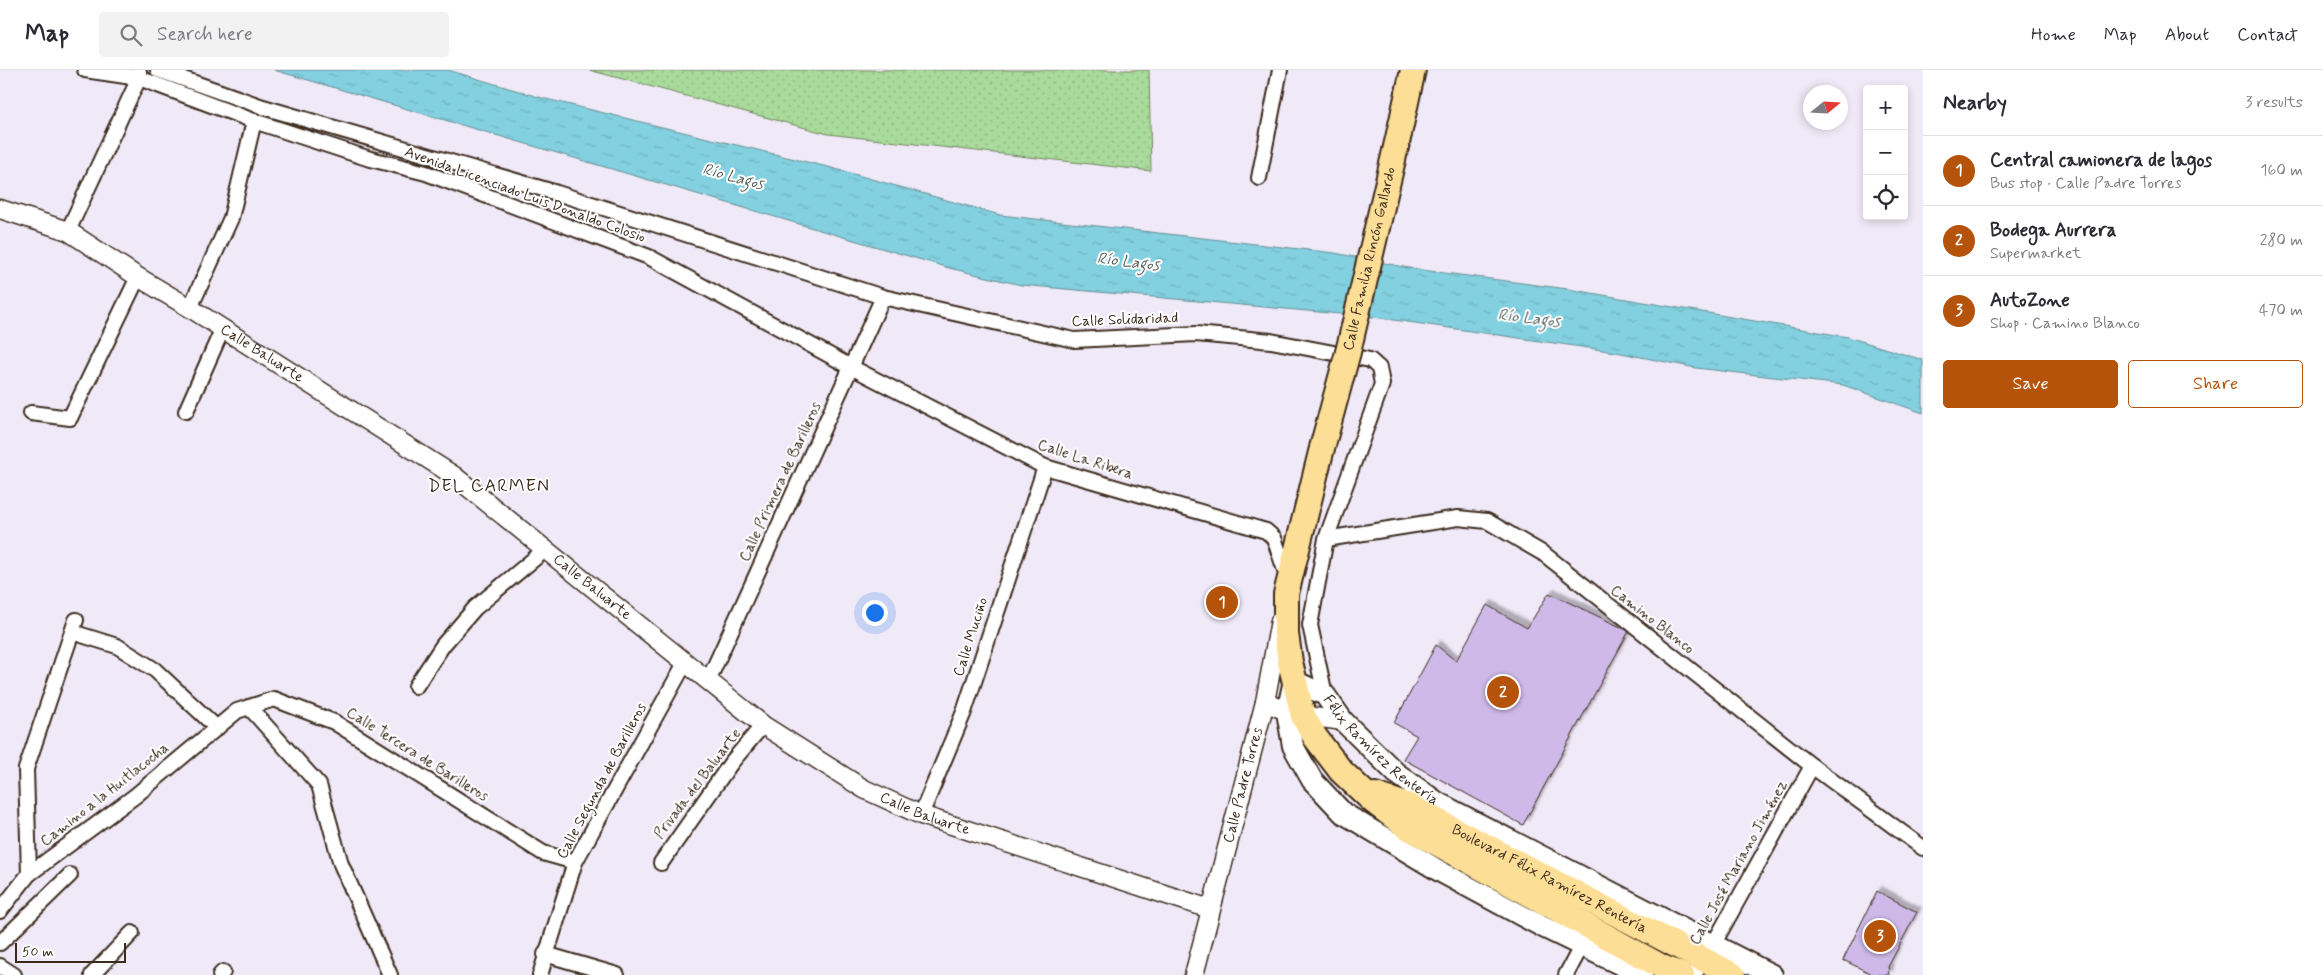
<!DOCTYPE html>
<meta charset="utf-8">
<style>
body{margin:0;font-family:Mynerve,sans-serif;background:#f2f2f3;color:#2b2b33}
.controls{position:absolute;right:15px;top:15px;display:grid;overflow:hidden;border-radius:5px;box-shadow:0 2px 8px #0003}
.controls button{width:45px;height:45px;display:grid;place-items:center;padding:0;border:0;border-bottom:1px solid #e1e1e2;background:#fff;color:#2b2b33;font:25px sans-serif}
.compass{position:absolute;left:1803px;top:15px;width:45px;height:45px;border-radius:50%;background:#fff;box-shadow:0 2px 8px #0003;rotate:72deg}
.scale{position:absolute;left:15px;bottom:12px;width:111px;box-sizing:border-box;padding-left:5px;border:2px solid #3b2a1e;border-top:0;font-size:14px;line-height:18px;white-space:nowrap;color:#3b2a1e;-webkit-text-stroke:4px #fff;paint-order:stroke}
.you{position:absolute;left:874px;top:542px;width:18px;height:18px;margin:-12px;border:4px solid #fff;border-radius:50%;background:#1a73e8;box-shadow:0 0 0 8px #1a73e833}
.badge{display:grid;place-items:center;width:32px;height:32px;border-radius:50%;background:#b45309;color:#fff;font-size:16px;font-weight:700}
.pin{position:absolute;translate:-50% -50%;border:2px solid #fff;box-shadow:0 1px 5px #0006}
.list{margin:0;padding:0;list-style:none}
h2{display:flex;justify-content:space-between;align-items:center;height:65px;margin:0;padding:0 20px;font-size:21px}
h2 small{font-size:16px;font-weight:400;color:#7c7c81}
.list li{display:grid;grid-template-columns:32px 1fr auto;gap:15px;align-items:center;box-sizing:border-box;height:70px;padding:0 20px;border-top:1px solid #e1e1e2}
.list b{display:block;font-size:19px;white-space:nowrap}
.list p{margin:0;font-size:16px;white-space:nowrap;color:#7c7c81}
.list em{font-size:16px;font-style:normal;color:#7c7c81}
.actions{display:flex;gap:10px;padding:15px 20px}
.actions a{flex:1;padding:11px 0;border:1px solid #b45309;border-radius:5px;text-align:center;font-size:18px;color:#b45309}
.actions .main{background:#b45309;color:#fff}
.icon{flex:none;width:28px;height:28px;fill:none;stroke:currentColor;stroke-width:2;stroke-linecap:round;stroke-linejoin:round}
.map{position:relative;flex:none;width:1923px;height:905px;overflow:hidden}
header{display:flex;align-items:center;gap:30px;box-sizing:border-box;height:70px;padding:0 25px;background:#fff;border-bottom:1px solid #e1e1e2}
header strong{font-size:24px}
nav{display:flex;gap:28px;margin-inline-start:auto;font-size:18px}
.search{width:350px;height:45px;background:#f2f2f3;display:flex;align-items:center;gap:12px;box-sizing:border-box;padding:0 18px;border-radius:5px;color:#7c7c81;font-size:19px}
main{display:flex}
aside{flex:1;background:#fff}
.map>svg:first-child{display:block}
.park{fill:url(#park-dots);stroke:#72825d}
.water{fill:url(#water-ripples);stroke:#668e92}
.building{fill:#ceb9e9;stroke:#3b2a1e;filter:url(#shadow)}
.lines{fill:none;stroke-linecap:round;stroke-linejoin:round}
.minor-casing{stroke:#3b2a1e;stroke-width:18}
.tertiary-casing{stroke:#3b2a1e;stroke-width:21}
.secondary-casing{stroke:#3b2a1e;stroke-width:24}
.trunk-casing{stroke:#3b2a1e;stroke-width:28}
.minor{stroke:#fff;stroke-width:14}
.tertiary{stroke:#fff;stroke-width:18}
.secondary{stroke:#fff;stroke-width:20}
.trunk{stroke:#fdde96;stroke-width:24}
.trunk-bridge-casing{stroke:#3b2a1e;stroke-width:28;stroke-linecap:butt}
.trunk-bridge{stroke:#fdde96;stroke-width:24}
.labels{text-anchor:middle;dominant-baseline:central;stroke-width:4;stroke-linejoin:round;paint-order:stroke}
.street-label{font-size:15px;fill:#3b2a1e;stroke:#fff}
.water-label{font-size:16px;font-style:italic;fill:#505c58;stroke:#fff}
.quarter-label{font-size:18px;letter-spacing:1px;fill:#3b2a1e;stroke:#fff}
</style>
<header>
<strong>Map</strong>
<div class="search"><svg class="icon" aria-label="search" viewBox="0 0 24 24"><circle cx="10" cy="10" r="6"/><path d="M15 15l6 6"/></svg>Search here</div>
<nav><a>Home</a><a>Map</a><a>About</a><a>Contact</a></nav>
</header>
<main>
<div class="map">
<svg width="1923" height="905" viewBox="0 0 1923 905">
<defs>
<pattern id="park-dots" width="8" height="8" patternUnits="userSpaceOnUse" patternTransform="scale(1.25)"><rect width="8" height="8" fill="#a9db9c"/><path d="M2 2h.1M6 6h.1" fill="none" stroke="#92bc86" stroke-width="1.8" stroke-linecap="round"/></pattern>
<pattern id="water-ripples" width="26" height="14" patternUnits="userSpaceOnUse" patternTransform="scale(1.25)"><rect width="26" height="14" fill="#82d0e0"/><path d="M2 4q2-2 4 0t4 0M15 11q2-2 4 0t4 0" fill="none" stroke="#71b3c0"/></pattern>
<filter id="shadow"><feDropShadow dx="4.5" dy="-4.5" stdDeviation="1" flood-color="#0004"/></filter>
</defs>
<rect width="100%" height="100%" fill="#f0eaf8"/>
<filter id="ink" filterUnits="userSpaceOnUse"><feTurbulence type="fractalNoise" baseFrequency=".02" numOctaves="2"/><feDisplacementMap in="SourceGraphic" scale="10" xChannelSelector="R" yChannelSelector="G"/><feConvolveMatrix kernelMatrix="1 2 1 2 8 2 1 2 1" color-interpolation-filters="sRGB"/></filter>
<g filter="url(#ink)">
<!-- park -->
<path class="park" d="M589,0H1149L1151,101L828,64Z"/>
<!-- water -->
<path class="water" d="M274,0H448L542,28L832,98L1000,145L1335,183L1414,199L1568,219L1848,267L1923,290V343L1843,315L1696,298L1616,282L1373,247L1021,215L949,198Z"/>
<!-- building -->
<g class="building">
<path d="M1549,523L1629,561L1523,755L1403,689L1417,666L1394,653L1436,575L1456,591L1487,535L1527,558Z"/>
<path d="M1877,821L1917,842L1888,897L1889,905H1874L1843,890Z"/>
</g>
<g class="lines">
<defs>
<g id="minor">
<path d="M85,0L139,8L254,51L367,88L426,103L649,187L851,297L1045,397L1266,461L1274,468L1287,506"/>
<path d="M158,0L263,37L557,123L883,227L1074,270L1196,264L1271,271L1370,290L1379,298L1382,314L1326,469L1310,555L1325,625"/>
<path d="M1259,108L1280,0"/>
<path d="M68,161L139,8V1"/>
<path d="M190,238L231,148L254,51"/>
<path d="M186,341L222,260"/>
<path d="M31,343L70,348L138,207"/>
<path d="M1326,469L1458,448L1487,451L1544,484L1812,696L1923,778"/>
<path d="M72,562L117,576L155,600L217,658"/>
<path d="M708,611L883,227"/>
<path d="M416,616L443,575L475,538L546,479"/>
<path d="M249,637L319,715L341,794L390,905"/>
<path d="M921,745L964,642L1045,397"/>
<path d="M661,793L731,693L763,655"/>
<path d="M29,804L26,699L76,550"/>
<path d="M0,841L29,804L135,726L237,641L274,629L334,652L543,783L575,792"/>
<path d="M0,873L70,805"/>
<path d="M545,884L617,905"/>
<path d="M0,896L14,905"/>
<path d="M92,905L132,863"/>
<path d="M220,905L223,902"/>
<path d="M540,905L575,792L685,593"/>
<path d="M1566,905L1582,875"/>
<path d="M1694,905L1713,875L1812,696"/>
</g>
<g id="tertiary">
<path id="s1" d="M0,139L68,161L138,207L190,238L453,405L763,655L864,719L921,745L1210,839"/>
<path d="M1265,632C1292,645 1313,647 1343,651"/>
<path id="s2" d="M1194,905L1265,632L1280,551"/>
</g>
<g id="secondary">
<path id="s3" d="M1642,905L1545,858L1441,802L1343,743L1312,710L1293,676L1287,642L1294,611L1325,625L1343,651L1396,703L1438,733L1772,905"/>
</g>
<g id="trunk">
<path d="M1399,64L1413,0"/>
<path d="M1322,378L1286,524V564L1290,592L1303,646L1315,667L1341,701L1374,732L1407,757L1664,898L1682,905"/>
<path id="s4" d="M1375,725L1409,736L1733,905"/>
</g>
</defs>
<!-- minor casing -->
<use href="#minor" class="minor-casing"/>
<!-- tertiary casing -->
<use href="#tertiary" class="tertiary-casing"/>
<!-- secondary casing -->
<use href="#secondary" class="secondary-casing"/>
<!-- trunk casing -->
<use href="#trunk" class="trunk-casing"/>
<!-- minor -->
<use href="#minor" class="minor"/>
<!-- tertiary -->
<use href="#tertiary" class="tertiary"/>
<!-- secondary -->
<use href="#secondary" class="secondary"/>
<!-- trunk -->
<use href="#trunk" class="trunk"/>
<defs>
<g id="trunk-bridge">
<path id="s5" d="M1322,378L1348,282L1399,64"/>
</g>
</defs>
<!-- trunk-bridge casing -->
<use href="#trunk-bridge" class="trunk-bridge-casing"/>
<!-- trunk-bridge -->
<use href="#trunk-bridge" class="trunk-bridge"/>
</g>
</g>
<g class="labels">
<!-- street labels -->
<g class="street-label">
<text transform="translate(525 125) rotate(20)">Avenida Licenciado Luis Donaldo Colosio</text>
<text stroke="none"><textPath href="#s5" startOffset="195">Calle Familia Rincón Gallardo</textPath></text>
<text transform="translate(1125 250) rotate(-2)">Calle Solidaridad</text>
<text stroke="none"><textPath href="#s1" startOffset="301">Calle Baluarte</textPath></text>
<text transform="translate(1085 390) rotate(18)">Calle La Ribera</text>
<text transform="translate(781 412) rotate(-65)">Calle Primera de Barilleros</text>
<text stroke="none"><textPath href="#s1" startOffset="706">Calle Baluarte</textPath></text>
<text transform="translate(1652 550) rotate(38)">Camino Blanco</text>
<text transform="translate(971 567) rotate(-72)">Calle Muciño</text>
<text stroke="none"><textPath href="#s3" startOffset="604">Félix Ramírez Rentería</textPath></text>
<text transform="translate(417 685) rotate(32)">Calle Tercera de Barilleros</text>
<text transform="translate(602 711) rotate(-62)">Calle Segunda de Barilleros</text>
<text transform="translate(698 714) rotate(-53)">Privada del Baluarte</text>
<text stroke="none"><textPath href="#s2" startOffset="196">Calle Padre Torres</textPath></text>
<text transform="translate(105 725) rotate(-38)">Camino a la Huitlacocha</text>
<text stroke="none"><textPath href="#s1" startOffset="1111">Calle Baluarte</textPath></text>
<text transform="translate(1739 793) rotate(-61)">Calle José Mariano Jiménez</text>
<text stroke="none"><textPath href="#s4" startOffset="194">Boulevard Félix Ramírez Rentería</textPath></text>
</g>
<!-- water labels -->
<g class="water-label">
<text transform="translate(733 107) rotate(15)">Río Lagos</text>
<text transform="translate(1128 192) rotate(7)">Río Lagos</text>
<text transform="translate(1529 248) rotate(7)">Río Lagos</text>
</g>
<!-- quarter labels -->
<g class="quarter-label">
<text x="489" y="416">DEL CARMEN</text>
</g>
</g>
</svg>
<div class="controls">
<button>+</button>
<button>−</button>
<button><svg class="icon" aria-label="locate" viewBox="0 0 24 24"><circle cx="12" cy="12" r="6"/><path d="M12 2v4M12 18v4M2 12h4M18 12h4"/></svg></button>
</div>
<svg class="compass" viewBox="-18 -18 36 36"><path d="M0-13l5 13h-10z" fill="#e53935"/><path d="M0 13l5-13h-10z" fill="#7c7c81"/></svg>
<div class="scale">50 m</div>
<div class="you"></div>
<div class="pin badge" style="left:1222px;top:532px">1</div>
<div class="pin badge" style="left:1503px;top:622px">2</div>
<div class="pin badge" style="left:1880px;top:866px">3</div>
</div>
<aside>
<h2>Nearby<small>3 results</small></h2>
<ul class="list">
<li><span class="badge">1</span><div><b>Central camionera de lagos</b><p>Bus stop · Calle Padre Torres</p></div><em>160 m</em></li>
<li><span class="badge">2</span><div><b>Bodega Aurrera</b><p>Supermarket</p></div><em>280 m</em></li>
<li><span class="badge">3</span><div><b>AutoZone</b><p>Shop · Camino Blanco</p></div><em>470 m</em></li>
</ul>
<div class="actions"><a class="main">Save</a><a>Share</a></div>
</aside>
</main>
